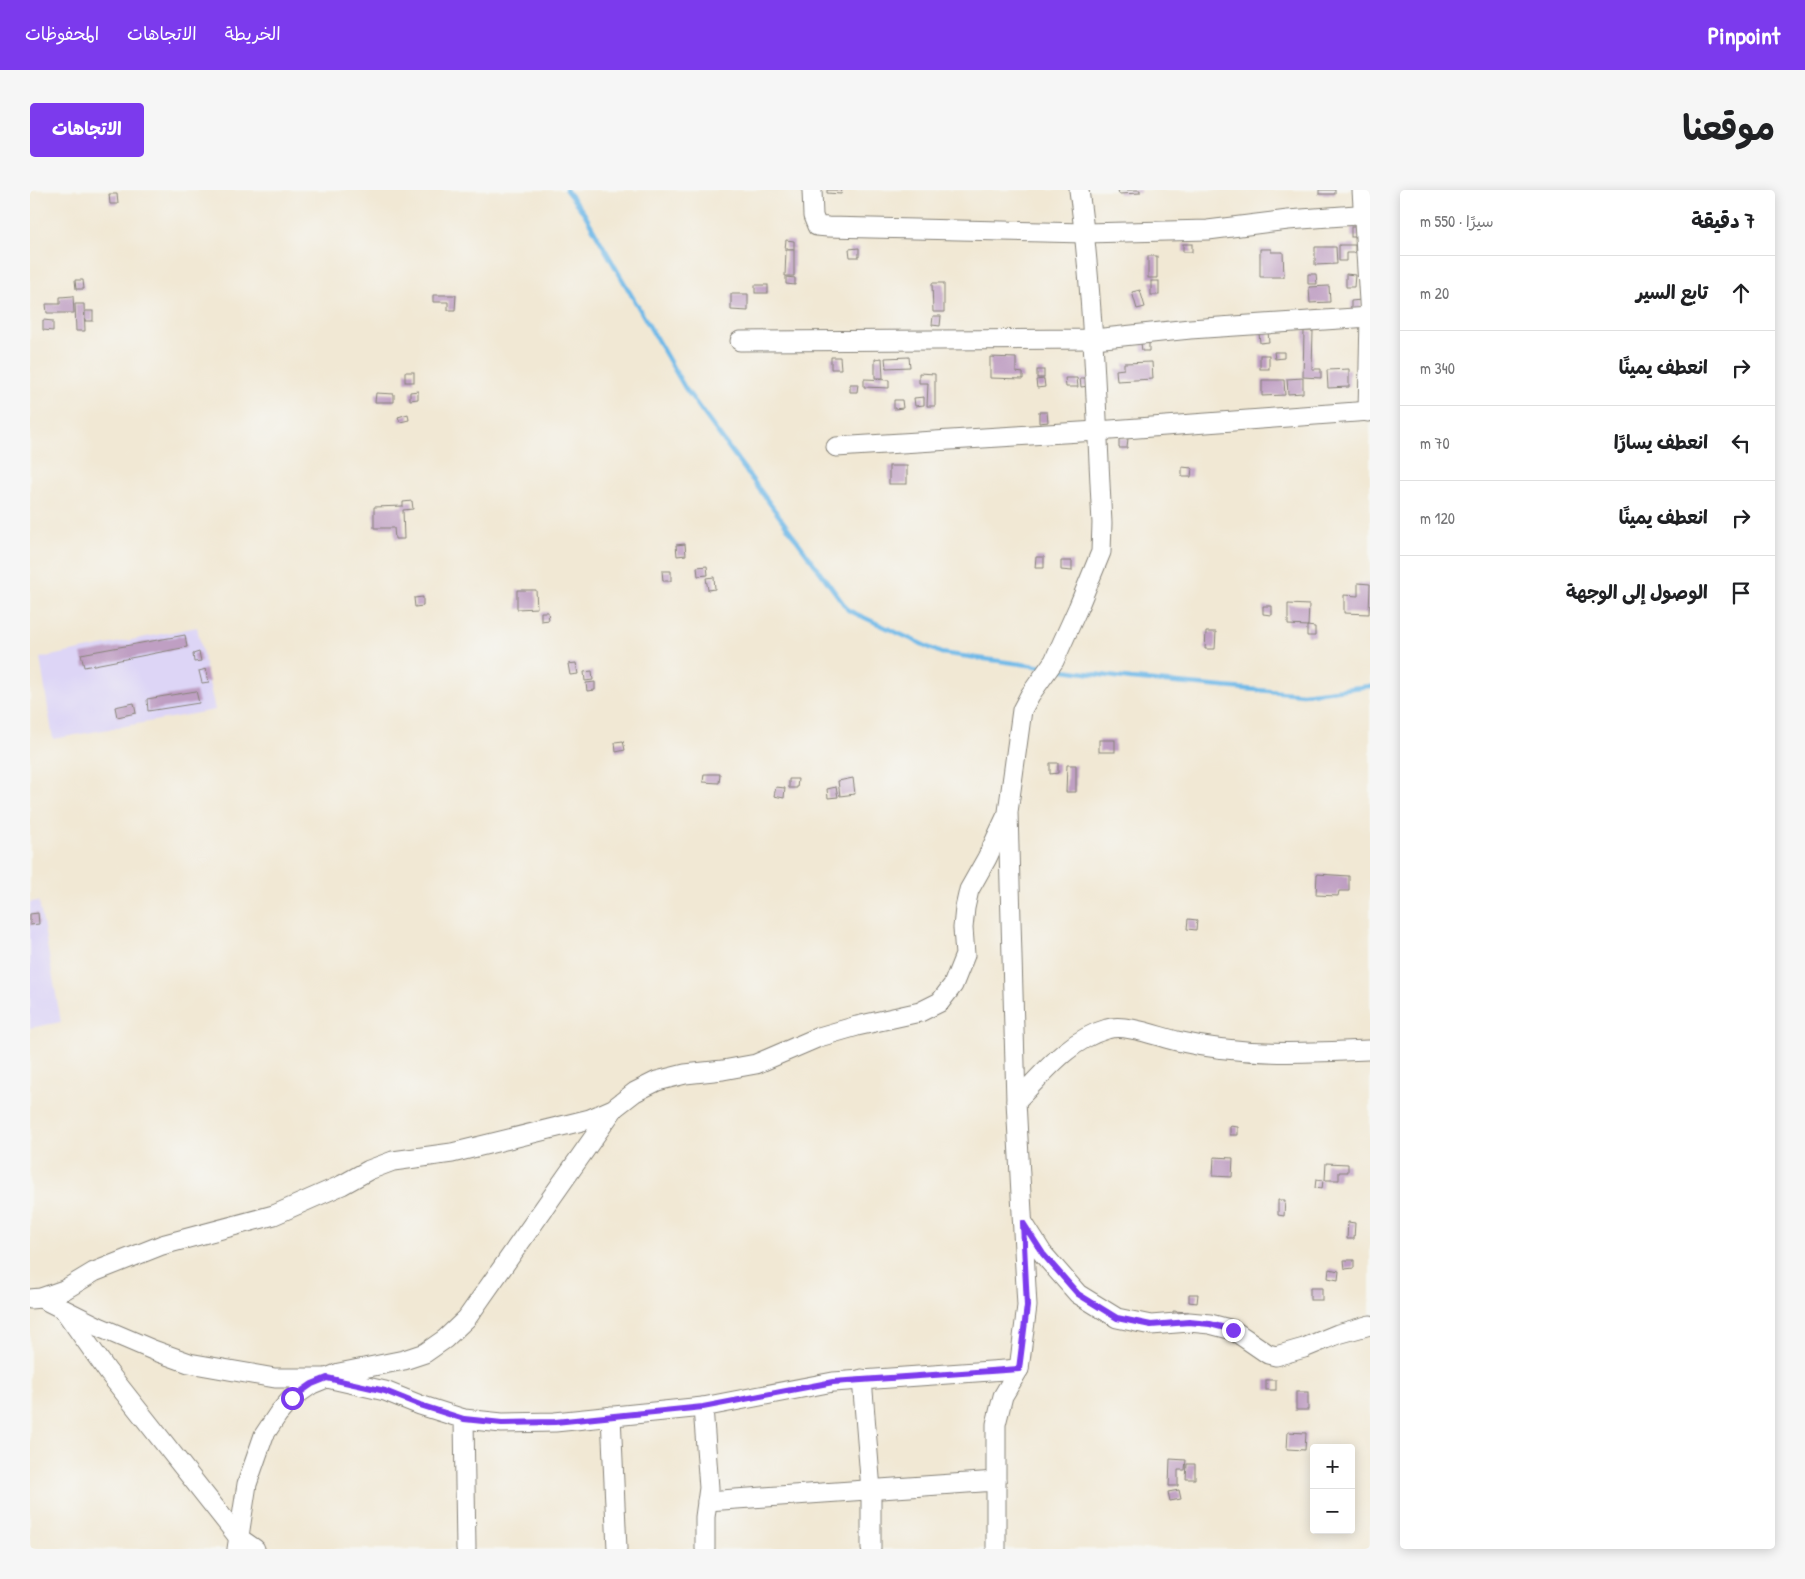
<!DOCTYPE html>
<html lang="ar">
<meta charset="utf-8">
<style>
body{margin:0;font-family:"Patrick Hand","Playpen Sans Arabic",sans-serif;background:#f6f6f6;color:#202124;direction:rtl}
.controls{position:absolute;right:15px;bottom:15px;display:grid;overflow:hidden;border-radius:5px;box-shadow:0 2px 12px #0003}
.controls button{width:45px;height:45px;display:grid;place-items:center;padding:0;border:0;border-bottom:1px solid #e0e0e0;background:#fff;color:#202124;font:25px sans-serif}
.stop{position:absolute;width:15px;height:15px;margin:-11px;border:4px solid #7c3aed;border-radius:50%;background:#fff}
.stop.end{background:#7c3aed;border-color:#fff;box-shadow:0 1px 5px #0008}
.list{margin:0;padding:0;list-style:none}
h2{display:flex;justify-content:space-between;align-items:center;height:65px;margin:0;padding:0 20px;font-size:21px}
h2 small{font-size:16px;font-weight:400;color:#757577}
.list li{display:grid;grid-template-columns:32px 1fr auto;gap:15px;align-items:center;box-sizing:border-box;height:75px;padding:0 20px;border-top:1px solid #e0e0e0}
.list b{display:block;font-size:19px;white-space:nowrap}
.list em{font-size:16px;font-style:normal;color:#757577}
.icon{flex:none;width:28px;height:28px;fill:none;stroke:currentColor;stroke-width:2;stroke-linecap:round;stroke-linejoin:round}
.map{position:relative;flex:none;width:1340px;height:1359px;overflow:hidden;direction:ltr;border-radius:5px}
header{display:flex;align-items:center;gap:30px;box-sizing:border-box;height:70px;padding:0 25px;background:#7c3aed;color:#fff}
header strong{font-size:24px}
nav{display:flex;gap:28px;margin-inline-start:auto;font-size:18px}
.intro{display:flex;align-items:center;justify-content:space-between;box-sizing:border-box;height:120px;padding:0 30px}
h1{margin:0;font-size:35px}
.button{padding:12px 22px;border-radius:5px;background:#7c3aed;color:#fff;font-size:18px;font-weight:700}
main{display:flex;gap:30px;padding:0 30px}
aside{flex:1;background:#fff;border-radius:5px;box-shadow:0 2px 12px #0003}
.map>svg:first-child{display:block}
.built{fill:#ddd5f6}
.lines{fill:none;stroke-linecap:round;stroke-linejoin:round}
.stream{stroke:#70b9e8;stroke-width:4.5}
.building{fill:#bf9fc3}
.minor-casing{stroke:#868278;stroke-width:21}
.minor{stroke:#fff;stroke-width:19}
.route{stroke:#7c3aed;stroke-width:6}
</style>
<header>
<strong>Pinpoint</strong>
<nav><a>الخريطة</a><a>الاتجاهات</a><a>المحفوظات</a></nav>
</header>
<div class="intro"><h1>موقعنا</h1><a class="button">الاتجاهات</a></div>
<main>
<aside>
<h2>7 دقيقة<small>سيرًا · 550 m</small></h2>
<ul class="list">
<li><svg class="icon" aria-label="ahead" viewBox="0 0 24 24"><path d="M12 20V5M6 11l6-6 6 6"/></svg><div><b>تابع السير</b></div><em>20 m</em></li>
<li><svg class="icon" aria-label="right" viewBox="0 0 24 24"><path d="M7 20v-9h11M14 6l5 5-5 5"/></svg><div><b>انعطف يمينًا</b></div><em>340 m</em></li>
<li><svg class="icon" aria-label="left" viewBox="0 0 24 24"><path d="M17 20v-9H6M10 6l-5 5 5 5"/></svg><div><b>انعطف يسارًا</b></div><em>70 m</em></li>
<li><svg class="icon" aria-label="right" viewBox="0 0 24 24"><path d="M7 20v-9h11M14 6l5 5-5 5"/></svg><div><b>انعطف يمينًا</b></div><em>120 m</em></li>
<li><svg class="icon" aria-label="arrive" viewBox="0 0 24 24"><path d="M6 21V4h12l-3 4 3 4H6"/></svg><div><b>الوصول إلى الوجهة</b></div></li>
</ul>
</aside>
<div class="map">
<svg width="1340" height="1359" viewBox="0 0 1340 1359">
<rect width="100%" height="100%" fill="#f6f6f2"/>
<filter id="ink" filterUnits="userSpaceOnUse"><feTurbulence type="fractalNoise" baseFrequency=".02" numOctaves="2"/><feDisplacementMap in="SourceGraphic" scale="10" xChannelSelector="R" yChannelSelector="G"/><feConvolveMatrix kernelMatrix="1 2 1 2 8 2 1 2 1" color-interpolation-filters="sRGB"/></filter>
<filter id="wash" filterUnits="userSpaceOnUse"><feTurbulence type="fractalNoise" baseFrequency=".0096" numOctaves="4" result="noise"/><feDisplacementMap in="SourceGraphic" scale="20" xChannelSelector="R" yChannelSelector="G"/><feGaussianBlur stdDeviation="1.12" result="paint"/><feColorMatrix in="noise" values="0 0 0 0 0 0 0 0 0 0 0 0 0 0 0 0 0 1.4 0 .05"/><feComposite in="paint" operator="in"/></filter>
<g filter="url(#wash)">
<rect width="100%" height="100%" fill="#f1e8d4"/>
<!-- built -->
<g class="built">
<path d="M167,437L185,520L23,549L10,468Z"/>
<path d="M9,711L31,832L0,838V712Z"/>
</g>
<g class="lines">
<!-- stream -->
<g class="stream">
<path d="M536,0L554,23L655,198L818,420L911,463L1013,477"/>
<path d="M1026,479L1101,489L1273,504L1340,496"/>
</g>
</g>
<g id="blocks">
<!-- building -->
<g class="building">
<path d="M797,0H812L811,4L797,3Z"/>
<path d="M1088,0H1110V3L1089,4Z"/>
<rect x="1289" y="0" width="16" height="4"/>
<path d="M79,4H87L88,14H80Z"/>
<rect x="1321" y="37" width="8" height="10"/>
<path d="M756,50L764,51V59H755Z"/>
<rect x="1153" y="54" width="9" height="8"/>
<path d="M1309,55H1325V63H1316V71H1309Z"/>
<path d="M1285,57H1306L1307,74L1285,75Z"/>
<path d="M829,58V67H820L819,59Z"/>
<path d="M1230,59H1241V62H1253L1254,87H1230Z"/>
<path d="M756,60H764V86H755Z"/>
<rect x="1118" y="66" width="9" height="22"/>
<path d="M1278,84H1286L1287,94H1278Z"/>
<path d="M1316,84L1325,85L1324,97H1316Z"/>
<path d="M756,87L765,88V95L756,94Z"/>
<path d="M45,90H53L54,99H46Z"/>
<rect x="1121" y="91" width="8" height="14"/>
<path d="M902,93H914V122H903Z"/>
<rect x="725" y="95" width="13" height="8"/>
<path d="M1299,96L1300,112L1280,113L1279,97Z"/>
<path d="M1110,100L1115,117L1107,119L1102,102Z"/>
<path d="M701,104H718V121L701,120Z"/>
<path d="M403,105H426L425,120H418V112H403Z"/>
<path d="M43,106L44,123H17L16,114H30V107Z"/>
<path d="M1331,110V121H1321V111Z"/>
<path d="M45,114H54L55,141H46Z"/>
<rect x="55" y="121" width="8" height="10"/>
<path d="M903,126H911L910,136L902,135Z"/>
<path d="M13,130L23,131V141L13,140Z"/>
<path d="M1274,141H1283L1282,179H1291V188L1273,187Z"/>
<path d="M1238,142L1239,152L1230,153L1229,143Z"/>
<path d="M1119,152V161H1112L1111,153Z"/>
<path d="M1244,162H1254V168L1245,169Z"/>
<rect x="1230" y="165" width="9" height="14"/>
<path d="M801,167H810L811,179H801Z"/>
<path d="M879,167L880,177L856,178L855,168Z"/>
<path d="M960,167L986,168V182L993,183V189L960,188Z"/>
<path d="M852,168L853,188H845V169Z"/>
<path d="M1122,172L1123,189L1087,191L1086,180L1094,179V173Z"/>
<path d="M1319,179V197L1298,198L1297,180Z"/>
<rect x="1007" y="180" width="7" height="8"/>
<rect x="375" y="182" width="9" height="10"/>
<path d="M889,183L905,184V216H897L898,193H889Z"/>
<path d="M1035,188H1047L1048,197H1036Z"/>
<path d="M1050,188H1058L1059,196L1051,197Z"/>
<path d="M1273,188V203L1258,204L1257,189Z"/>
<path d="M834,189L859,190V198L834,197Z"/>
<path d="M1014,189L1015,197L1007,198L1006,190Z"/>
<path d="M1232,190H1254L1255,205L1232,206Z"/>
<path d="M820,194H828L827,202H820Z"/>
<path d="M388,201V209L380,210V202Z"/>
<path d="M346,203L364,204V212H345Z"/>
<path d="M894,207V215L885,216L884,208Z"/>
<path d="M864,210H872L873,218L864,219Z"/>
<path d="M1009,222H1017L1018,232L1009,233Z"/>
<path d="M378,224L379,230L370,232L368,227Z"/>
<path d="M1089,248H1098L1097,258H1089Z"/>
<rect x="859" y="276" width="18" height="18"/>
<path d="M1152,277L1162,278L1161,287H1152Z"/>
<path d="M382,311L383,319L373,320L374,349H365L364,338H344V317L373,316V312Z"/>
<path d="M655,354L656,365L647,366L646,355Z"/>
<path d="M1006,367H1014V378H1005Z"/>
<path d="M1031,371H1042V381L1031,380Z"/>
<path d="M677,376L678,385L668,386L667,377Z"/>
<path d="M632,381H641V391H633Z"/>
<path d="M684,387L685,399L678,400L676,388Z"/>
<path d="M1328,393L1340,394L1339,424L1314,423V405L1328,406Z"/>
<path d="M487,400H506L507,418L487,419Z"/>
<path d="M393,407V416L385,417L384,408Z"/>
<path d="M1258,414L1279,415L1278,436L1258,435Z"/>
<path d="M1233,416H1242V425L1233,424Z"/>
<path d="M511,422H518L519,430L511,431Z"/>
<path d="M1277,436L1285,437V446H1277Z"/>
<path d="M1176,442H1186L1185,459H1175Z"/>
<path d="M155,445L157,457L54,477L51,464Z"/>
<path d="M169,462L171,471L164,472L163,464Z"/>
<path d="M546,473L548,484L540,485L538,474Z"/>
<path d="M176,479L179,492L172,493L169,481Z"/>
<path d="M562,481L563,490L555,491L554,482Z"/>
<path d="M565,492V500L557,501L556,493Z"/>
<path d="M166,501L169,513L118,521L117,509Z"/>
<path d="M104,513L106,523L87,527L85,517Z"/>
<rect x="1069" y="550" width="16" height="12"/>
<path d="M593,551L595,560L586,562L585,552Z"/>
<path d="M1020,573H1028V583L1020,584Z"/>
<path d="M1037,575H1046V602H1036Z"/>
<path d="M674,584H690L689,593L673,592Z"/>
<path d="M823,588L825,604L810,606L808,591Z"/>
<path d="M759,589H768L767,598H759Z"/>
<path d="M746,597L755,598L754,608L744,606Z"/>
<path d="M806,597L808,607L798,608L797,599Z"/>
<path d="M1287,684L1319,686V701H1309L1308,706L1286,705Z"/>
<path d="M8,723L9,734L0,735V724Z"/>
<path d="M1158,729L1167,730L1166,740L1157,739Z"/>
<path d="M1200,936L1208,937V945H1200Z"/>
<path d="M1184,967L1203,968L1202,987L1183,986Z"/>
<path d="M1296,973L1318,974V982H1309V990H1295Z"/>
<path d="M1286,989L1293,990L1292,999L1285,998Z"/>
<path d="M1248,1010H1255L1254,1026L1248,1025Z"/>
<path d="M1318,1032L1325,1033L1324,1049H1317Z"/>
<path d="M1314,1070H1324V1078L1315,1079Z"/>
<path d="M1299,1079L1309,1081L1308,1090L1298,1088Z"/>
<rect x="1280" y="1098" width="12" height="12"/>
<path d="M1159,1104H1168L1167,1113L1159,1112Z"/>
<path d="M1143,1121L1159,1122L1158,1131L1143,1130Z"/>
<rect x="1236" y="1190" width="10" height="10"/>
<rect x="1266" y="1202" width="12" height="18"/>
<path d="M1258,1242L1276,1243L1275,1260L1257,1259Z"/>
<path d="M1140,1269L1156,1270L1155,1280H1148V1296H1139Z"/>
<path d="M1157,1274H1165V1289H1156Z"/>
<path d="M1149,1300L1151,1309L1140,1311L1138,1302Z"/>
</g>
</g>
</g>
<g filter="url(#ink)">
<use href="#blocks" fill-opacity="0" stroke="#868278" stroke-width="1"/>
<g class="lines">
<defs>
<g id="minor">
<path d="M782,0L783,26L787,36L798,37L1055,43L1178,40L1258,30L1340,24"/>
<path d="M1332,0L1340,127L1338,222"/>
<path d="M710,151L1064,149L1160,139L1340,127"/>
<path d="M806,257L1067,241L1340,221"/>
<path d="M986,911C1013,884 1038,850 1077,839C1095,833 1129,847 1147,851C1212,866 1274,863 1340,860"/>
<path d="M994,1034L1013,1064L1048,1104L1087,1128L1121,1135L1159,1132L1180,1134L1203,1140L1238,1164L1246,1166L1274,1158L1308,1144L1340,1135"/>
<path d="M11,1108L69,1137L123,1160L159,1173L245,1188H297L355,1201L390,1215L434,1229L472,1233L525,1232L673,1217L803,1192L989,1179"/>
<path d="M0,1109L11,1108L34,1100L64,1082L132,1055L244,1025L312,995L339,980L363,971L422,963L560,929L583,919L605,902L627,891L655,884L693,880L726,874L789,847L827,836L890,822L910,812L923,795L935,765L933,738L935,718L939,700L957,668L976,627"/>
<path d="M34,1120L78,1182L209,1348L225,1359"/>
<path d="M832,1189L841,1300V1359"/>
<path d="M673,1217L679,1298L675,1327V1359"/>
<path d="M581,1226L587,1359"/>
<path d="M434,1229L436,1359"/>
<path d="M677,1311L966,1291"/>
<path d="M207,1359L217,1294L234,1245L248,1224L262,1208L282,1194L309,1183L374,1170L395,1163L415,1149L437,1128L583,920"/>
<path d="M966,1359V1234L973,1206L989,1179L997,1116L986,911L978,622L992,520L1000,505L1024,471L1048,418L1071,362L1072,333C1066,222 1064,111 1049,0"/>
</g>
</defs>
<!-- minor casing -->
<use href="#minor" class="minor-casing"/>
<!-- minor -->
<use href="#minor" class="minor"/>
</g>
</g>
<g class="lines" filter="url(#ink)">
<!-- route -->
<path class="route" d="M262,1208L282,1194L297,1188L355,1201L390,1215L434,1229L472,1233L525,1232L673,1217L803,1192L989,1179L997,1116L993,1033L1013,1064L1048,1104L1087,1128L1121,1135L1159,1132L1180,1134L1203,1140"/>
</g>
</svg>
<div class="controls">
<button>+</button>
<button>−</button>
</div>
<div class="stop" style="left:262px;top:1208px"></div>
<div class="stop end" style="left:1203px;top:1140px"></div>
</div>
</main>
